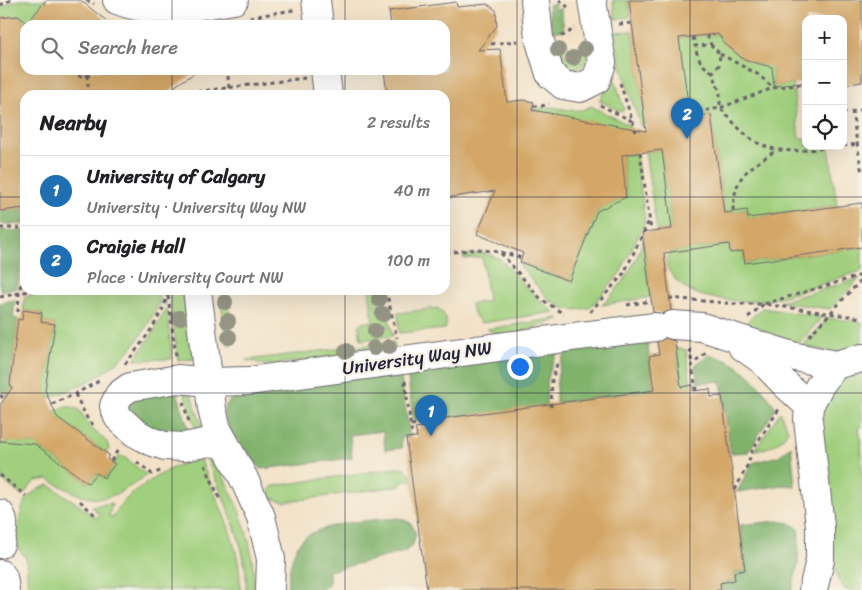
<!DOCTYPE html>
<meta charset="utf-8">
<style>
body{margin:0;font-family:Sriracha,sans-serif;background:#f2f2f2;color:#202124}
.controls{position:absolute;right:15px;top:15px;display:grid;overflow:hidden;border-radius:10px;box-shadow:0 5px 20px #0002}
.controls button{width:45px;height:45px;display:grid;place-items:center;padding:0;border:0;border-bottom:1px solid #e0e0e0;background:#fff;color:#202124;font:25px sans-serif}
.you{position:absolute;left:519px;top:366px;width:18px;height:18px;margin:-12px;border:4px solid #fff;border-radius:50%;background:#1a73e8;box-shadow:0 0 0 8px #1a73e833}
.badge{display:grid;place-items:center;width:32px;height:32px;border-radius:50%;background:#1f6fb2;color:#fff;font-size:16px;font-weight:700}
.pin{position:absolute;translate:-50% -41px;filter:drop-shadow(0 1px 2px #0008)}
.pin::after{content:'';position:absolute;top:26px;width:18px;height:15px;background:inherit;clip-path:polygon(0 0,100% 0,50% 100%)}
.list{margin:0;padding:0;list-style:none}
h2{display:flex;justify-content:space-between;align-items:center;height:65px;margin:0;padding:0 20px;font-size:21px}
h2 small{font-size:16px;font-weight:400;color:#757577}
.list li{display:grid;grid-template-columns:32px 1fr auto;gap:15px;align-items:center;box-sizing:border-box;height:70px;padding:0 20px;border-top:1px solid #e0e0e0}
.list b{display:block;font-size:19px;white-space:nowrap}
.list p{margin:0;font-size:16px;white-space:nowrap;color:#757577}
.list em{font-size:16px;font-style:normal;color:#757577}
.icon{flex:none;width:28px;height:28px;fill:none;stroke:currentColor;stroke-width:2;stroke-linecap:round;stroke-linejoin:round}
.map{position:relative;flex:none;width:862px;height:590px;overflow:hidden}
.search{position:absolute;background:#fff;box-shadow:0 5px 20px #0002;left:20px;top:20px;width:430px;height:55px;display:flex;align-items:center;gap:12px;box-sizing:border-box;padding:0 18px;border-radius:15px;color:#757577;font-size:19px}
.panel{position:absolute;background:#fff;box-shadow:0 5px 20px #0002;left:20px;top:90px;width:430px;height:205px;border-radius:15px}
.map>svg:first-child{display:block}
.green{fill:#a0cf7d;stroke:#61785c}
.forest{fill:#80b26c;stroke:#516a54}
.building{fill:#d4a767}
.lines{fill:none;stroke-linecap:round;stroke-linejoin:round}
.minor-casing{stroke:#6b656c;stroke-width:30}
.path{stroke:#6b656c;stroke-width:3;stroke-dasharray:4 4;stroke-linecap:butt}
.minor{stroke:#fff;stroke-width:28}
.tree{fill:#949585}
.grid{fill:none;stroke:#22223b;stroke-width:1;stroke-opacity:0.55}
.labels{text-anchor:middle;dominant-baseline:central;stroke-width:5;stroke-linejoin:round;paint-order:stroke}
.street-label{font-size:18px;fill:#22223b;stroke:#f7f3e8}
</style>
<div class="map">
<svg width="862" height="590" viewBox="0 0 862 590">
<rect width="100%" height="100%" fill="#f7f3e8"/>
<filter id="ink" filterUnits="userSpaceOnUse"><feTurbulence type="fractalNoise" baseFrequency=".02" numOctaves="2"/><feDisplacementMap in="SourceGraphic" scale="10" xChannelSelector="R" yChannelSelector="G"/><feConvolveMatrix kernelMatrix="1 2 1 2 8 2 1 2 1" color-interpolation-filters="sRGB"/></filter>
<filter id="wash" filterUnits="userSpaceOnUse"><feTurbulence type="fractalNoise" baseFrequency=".0096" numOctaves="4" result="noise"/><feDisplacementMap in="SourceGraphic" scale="20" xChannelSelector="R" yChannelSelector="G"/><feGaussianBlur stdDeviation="1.12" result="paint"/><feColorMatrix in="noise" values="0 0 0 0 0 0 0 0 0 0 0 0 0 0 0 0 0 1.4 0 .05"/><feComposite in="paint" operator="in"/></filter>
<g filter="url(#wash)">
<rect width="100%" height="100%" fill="#f2e1c6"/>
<!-- green -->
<g class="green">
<path d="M19,0H46L30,25L18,16L0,18V7Z"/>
<path d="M613,0H628L630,15L629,17L615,19Z"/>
<path d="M633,31L644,114H647L642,129C630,97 620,66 614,32Z"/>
<path d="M718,34C732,54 748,63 772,66L774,86L793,84L799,138H806V146H829L837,206L748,218L747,210L724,213L711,115L690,118L678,38Z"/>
<path d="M562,40L565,57L581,55L580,46L589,44C589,48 589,54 588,57C584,70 569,71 559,65L553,41Z"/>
<path d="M615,80L624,109L622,112L600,101V98Z"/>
<path d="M591,106L629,125L631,133L532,110V109C539,109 545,107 552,107C565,109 579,114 591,106Z"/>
<path d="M662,150L672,229L657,231L645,152Z"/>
<path d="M636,153L645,222L620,273L595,302L589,308L574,310L564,308L549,300L520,266V262L569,281L597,211L626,197L622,155Z"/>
<path d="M643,240L651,297L602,305C621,287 636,265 643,240Z"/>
<path d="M729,244L743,251L745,263L862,247V271C828,280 794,297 759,301C747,302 733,301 721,299C702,297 686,292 674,278C666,269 664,260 672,251H676Z"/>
<path d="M483,253L499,258L541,302L555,312L481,323L473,313L471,304L488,301L482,257L464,259L463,255Z"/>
<path d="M860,278L830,309L780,302Z"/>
<path d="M53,290H157L160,302C132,359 108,376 49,398L45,391L55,324L41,322L42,313L23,310L25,297Z"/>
<path d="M169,290H184L194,359L178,360Z"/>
<path d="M369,290H382L393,336L361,340L359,326L361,323L373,321Z"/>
<path d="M227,297L233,343L229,345L226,341L221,300Z"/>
<path d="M167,308L172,359L134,360L150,338Z"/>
<path d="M438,308C445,315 448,319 445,329L399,333L398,313Z"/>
<path d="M762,308L822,317L798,345L740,328Z"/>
<path d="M559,318V319C545,324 516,336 502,335C497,334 491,331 487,329Z"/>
<path d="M828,318L862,322V346L841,354L803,346Z"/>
<path d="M394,342L395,350L266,365L246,360Z"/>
<path d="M676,347L686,350L691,386L677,388L680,379Z"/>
<path d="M862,371V427H859L862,452V590H846L839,581L834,566L826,516L819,409L830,388L845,377Z"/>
<path d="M183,388L191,394L202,427L199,432L196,430Z"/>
<path d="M63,407H72L79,410L91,428L107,442L109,449L106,453L57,417L54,411Z"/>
<path d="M780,412L788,430C782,443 769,449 755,450Z"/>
<path d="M10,441L35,444L88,483L97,473L105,478L119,456L124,457L147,475C103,506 94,505 48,479L35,481L22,496L1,479L4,476L0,473V444Z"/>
<path d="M206,450L214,457C236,503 255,537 254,590H246C250,550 220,491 204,453Z"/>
<path d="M195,458L201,461C217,502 242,545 240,590H28L26,558L14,543C23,516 16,495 49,485L78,504L96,518L99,515L92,506L112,503L109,516L113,518C123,492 169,468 195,458Z"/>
<path d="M403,467L410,473L411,481L402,482L400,486L285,502C276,500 270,500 269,490L273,486Z"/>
</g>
<!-- forest -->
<g class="forest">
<path d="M555,4L556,9L561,8L564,30L552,32L548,5Z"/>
<path d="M25,208V224H0V211Z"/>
<path d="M0,230L25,231V255L22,262L17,288L0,291Z"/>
<path d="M15,300L13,318L18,319L10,384L12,388L7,396L0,390V303Z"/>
<path d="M647,340L653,383L665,382V389L556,403C556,380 557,370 567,349Z"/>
<path d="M559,351C547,371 546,384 546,408L533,407L431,420H413L407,371Z"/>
<path d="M710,354C717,357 725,359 732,363C751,373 764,391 776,408L748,452L731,453L721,381L698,383L695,365Z"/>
<path d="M400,372L410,437L401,438L402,448L385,450L383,431L350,435L352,458L261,469L233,435L223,413C229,396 237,395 253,391Z"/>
<path d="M175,385L190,434L187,439L152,430L126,408L129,395Z"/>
<path d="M791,446L795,486L783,485L737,492L752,463L779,456Z"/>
<path d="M399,518L411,523L416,534L413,544L405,552L329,571C329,578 331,583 324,588L287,590C289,575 290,555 300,542C317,522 373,520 399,518Z"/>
<path d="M777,521L790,523L799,529L798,564L792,590H718L720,583L735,580L734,572L745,570L740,525Z"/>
</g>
<g id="blocks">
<!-- building -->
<g class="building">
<path d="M46,0H80L112,25H26Z"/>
<path d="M629,0H862V82L843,85V19H806V82L793,84L774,86L772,67L752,62L742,58L724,43L718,34L679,38L690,118L711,115L724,213L747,210L748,218L862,203V247L745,263L743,251L730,253L729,244L664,253L671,310L663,314L653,312L642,232L672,229L662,150L622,155L626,197L597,211L569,281L520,262L523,253L477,234L495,191L445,198V95H387L384,70H445V25H391L389,11L456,2L457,7L487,4L496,10L497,26L478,50L500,49L507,102L523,100L534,102L532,110L646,131Z"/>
<path d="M18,16L25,21V70H199L175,86L168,95H25V208L0,211V18Z"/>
<path d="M23,310L42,313L41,322L55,324L45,390L57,417L109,455L107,459L115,464L104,478L97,473L88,483L35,444L0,441V405L12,388L10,384L18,319L22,320Z"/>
<path d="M665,338L675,341L681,387L693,385V391L710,389L711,397L722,396L745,570L734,572L735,580L720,583L721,590H427L406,438L417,437L415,428L432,426L431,420L654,390L649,356L659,354L657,342Z"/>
</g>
</g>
</g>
<g filter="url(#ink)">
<use href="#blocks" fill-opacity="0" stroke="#6b656c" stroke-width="1"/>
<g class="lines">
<defs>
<g id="minor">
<path d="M117,0C155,16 195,6 234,0"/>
<path d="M316,0L319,25"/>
<path d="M535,0L539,38L550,74L563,85L580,88L596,80L602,63L592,0"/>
<path d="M325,70L328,95"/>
<path d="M197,290L212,409L217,429L244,479L261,517L271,559L270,590"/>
<path d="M673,325L702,327L796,357L835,365"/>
<path d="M742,346L762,360L787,386L809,406"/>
<path d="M224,444L209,442L184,447L165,446L150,441L134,432L118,417L114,406L119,395L130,387L178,379L209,382L249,381L572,337L655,327"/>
<path d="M0,514C6,523 2,534 0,544"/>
<path d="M0,574L3,577L5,590"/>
<path d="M813,590L820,560V526L808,420L809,406L820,385L835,365L862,358"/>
</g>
</defs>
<!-- minor casing -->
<use href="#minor" class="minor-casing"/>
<!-- path -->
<g class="path">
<path d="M86,0L94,4"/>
<path d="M559,0L568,7"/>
<path d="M0,5L11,0"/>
<path d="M250,17L294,10"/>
<path d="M619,24L633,23"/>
<path d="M707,35L711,45"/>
<path d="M561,36L565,35L575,28"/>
<path d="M693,37L695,46"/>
<path d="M491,44L518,41"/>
<path d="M720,54L759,75L773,88"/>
<path d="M713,72C701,66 698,59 695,46L711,45L720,54L719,65L713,72L720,94V108L773,88L806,84"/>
<path d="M87,75L89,95"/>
<path d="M78,76L94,75"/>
<path d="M228,76L229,88"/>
<path d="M620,83L636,132"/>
<path d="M183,95L185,93L305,78"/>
<path d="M600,105L632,121"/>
<path d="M533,106H542L549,104"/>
<path d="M852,111L862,174"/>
<path d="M690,113L720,108C728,116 736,126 744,133C773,159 804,150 840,146"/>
<path d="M843,113L862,110"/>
<path d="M843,146L858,144"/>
<path d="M640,152L651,231"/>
<path d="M733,211C735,174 746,171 775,151"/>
<path d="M0,228H25"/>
<path d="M501,252L522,258"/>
<path d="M446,253L477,249L500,252L541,299L564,314"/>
<path d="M386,290L397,338"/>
<path d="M168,296L176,357"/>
<path d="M0,297L35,290"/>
<path d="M669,298L737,304H764L862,275"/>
<path d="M627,305L651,301"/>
<path d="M18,312L19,293L25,264"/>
<path d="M590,312L612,287L624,273L649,221"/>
<path d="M748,317L764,304L862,318"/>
<path d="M809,336L862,279"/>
<path d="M690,349L692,365"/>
<path d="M125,364C137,350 170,308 167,290"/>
<path d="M405,381L412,437"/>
<path d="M696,391L692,365L706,353"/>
<path d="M75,394L88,420L96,427"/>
<path d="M0,395L4,399"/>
<path d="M183,402L189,422"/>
<path d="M52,404L75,394L99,381"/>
<path d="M551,407L552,380L558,361"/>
<path d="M411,425L429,423L430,426"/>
<path d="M111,461L119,448"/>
<path d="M137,462L152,474L163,470"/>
<path d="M205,465L220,500"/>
<path d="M0,475L26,496"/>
<path d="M735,490L748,464L752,451L779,409"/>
<path d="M80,501L96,516"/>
</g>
<!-- minor -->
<use href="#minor" class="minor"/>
</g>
<!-- trees -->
<g class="tree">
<circle cx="585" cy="49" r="8"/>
<circle cx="558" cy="50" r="8"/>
<circle cx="573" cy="58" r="8"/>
<circle cx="379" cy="299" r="8"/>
<circle cx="225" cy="302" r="8"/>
<circle cx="383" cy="314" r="8"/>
<circle cx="179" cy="318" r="8"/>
<circle cx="228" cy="321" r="8"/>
<circle cx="375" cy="331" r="8"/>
<circle cx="229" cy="337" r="8"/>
<circle cx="389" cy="347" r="8"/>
<circle cx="374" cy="348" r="8"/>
<circle cx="346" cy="351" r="8"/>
</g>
</g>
<!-- grid -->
<path class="grid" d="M172,0V25M345,0V25M517,0V590M690,0V590M172,70V95M345,70V95M0,197H25M445,197H862M172,290V590M345,290V590M0,393H862"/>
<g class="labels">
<!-- street labels -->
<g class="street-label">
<text transform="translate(417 358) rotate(-8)">University Way NW</text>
</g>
</g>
</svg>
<div class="controls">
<button>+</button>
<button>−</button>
<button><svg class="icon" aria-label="locate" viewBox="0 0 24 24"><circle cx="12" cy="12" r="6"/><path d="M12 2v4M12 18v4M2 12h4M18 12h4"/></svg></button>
</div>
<div class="you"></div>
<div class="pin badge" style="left:431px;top:436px">1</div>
<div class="pin badge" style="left:687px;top:139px">2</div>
<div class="search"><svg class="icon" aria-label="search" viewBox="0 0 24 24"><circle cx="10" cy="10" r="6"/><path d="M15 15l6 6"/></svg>Search here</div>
<section class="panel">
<h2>Nearby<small>2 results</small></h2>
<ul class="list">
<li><span class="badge">1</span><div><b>University of Calgary</b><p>University · University Way NW</p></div><em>40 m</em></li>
<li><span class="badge">2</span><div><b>Craigie Hall</b><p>Place · University Court NW</p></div><em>100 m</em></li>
</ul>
</section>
</div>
